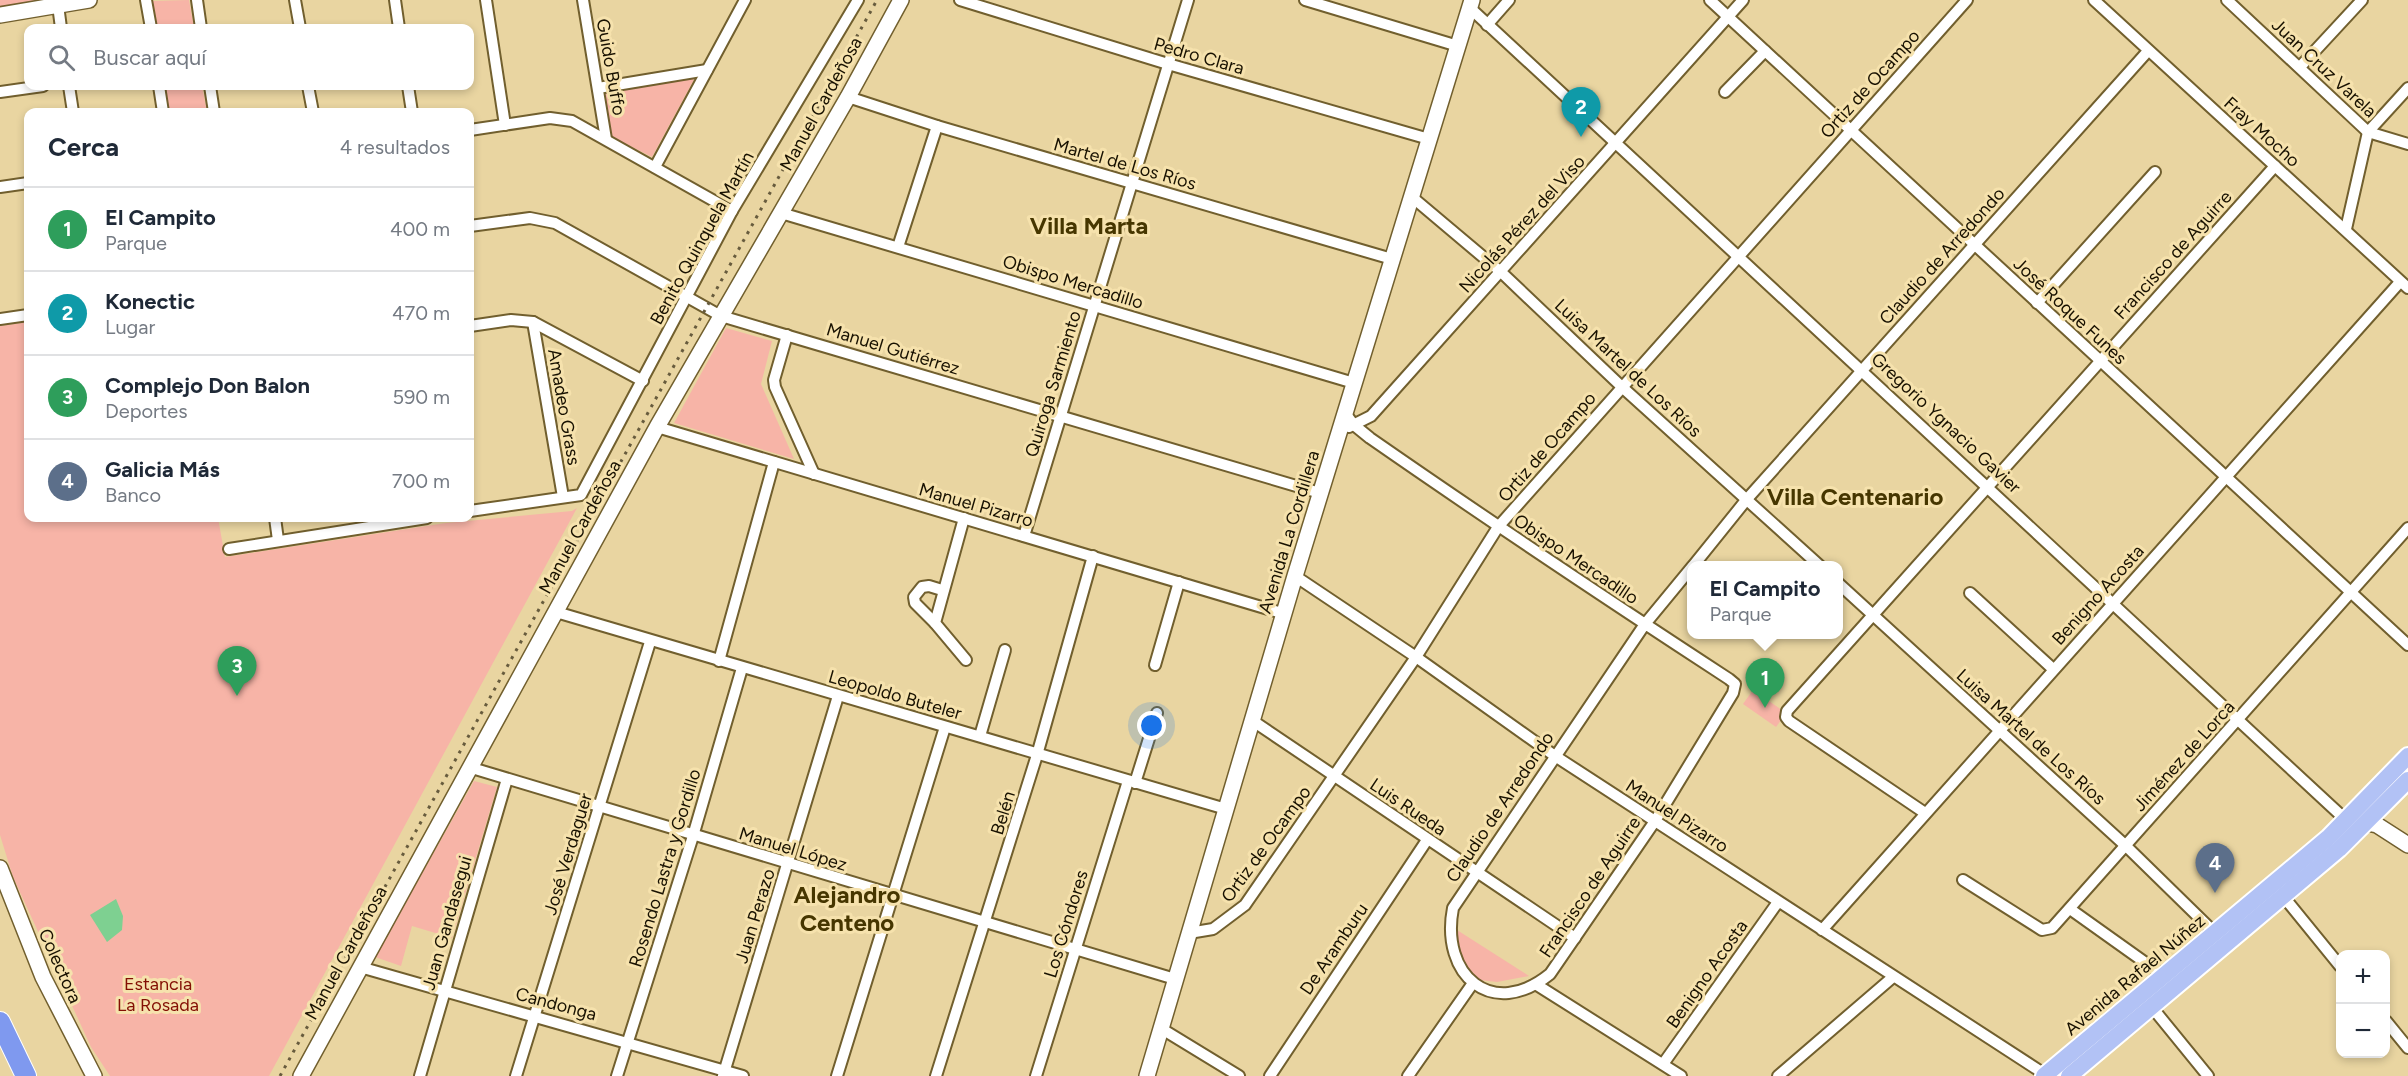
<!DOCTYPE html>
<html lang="es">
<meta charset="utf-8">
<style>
body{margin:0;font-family:Figtree,sans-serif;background:#f6f6f7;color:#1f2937}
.controls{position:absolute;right:18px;bottom:18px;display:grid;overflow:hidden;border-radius:12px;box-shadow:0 3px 9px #0003}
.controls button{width:54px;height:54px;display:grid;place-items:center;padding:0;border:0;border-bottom:2px solid #e0e1e3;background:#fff;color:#1f2937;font:30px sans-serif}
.you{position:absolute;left:1152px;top:726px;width:21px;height:21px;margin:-15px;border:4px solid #fff;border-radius:50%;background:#1a73e8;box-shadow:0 0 0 9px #1a73e833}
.badge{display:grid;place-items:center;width:39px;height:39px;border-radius:50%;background:#4c65da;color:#fff;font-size:20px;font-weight:700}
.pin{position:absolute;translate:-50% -50px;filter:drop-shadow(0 2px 3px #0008)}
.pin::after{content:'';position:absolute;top:32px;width:21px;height:18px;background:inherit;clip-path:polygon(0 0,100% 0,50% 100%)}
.popup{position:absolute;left:1687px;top:561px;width:156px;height:78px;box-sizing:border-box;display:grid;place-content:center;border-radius:12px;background:#fff;filter:drop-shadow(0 2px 4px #0005);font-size:20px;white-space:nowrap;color:#747a83}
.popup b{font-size:22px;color:#1f2937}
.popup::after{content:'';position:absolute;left:50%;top:100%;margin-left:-12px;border:12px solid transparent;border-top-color:#fff}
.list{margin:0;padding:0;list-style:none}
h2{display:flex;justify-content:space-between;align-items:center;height:78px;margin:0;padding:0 24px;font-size:26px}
h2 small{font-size:20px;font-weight:400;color:#747a83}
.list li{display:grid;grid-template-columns:39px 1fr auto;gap:18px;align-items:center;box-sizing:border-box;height:84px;padding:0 24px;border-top:2px solid #e0e1e3}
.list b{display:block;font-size:22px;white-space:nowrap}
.list p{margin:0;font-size:20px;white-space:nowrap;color:#747a83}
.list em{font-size:20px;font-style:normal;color:#747a83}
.icon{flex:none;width:33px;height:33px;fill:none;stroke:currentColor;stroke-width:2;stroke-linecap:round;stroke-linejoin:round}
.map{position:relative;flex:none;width:2408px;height:1076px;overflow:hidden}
.search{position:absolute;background:#fff;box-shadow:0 3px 9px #0003;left:24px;top:24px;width:450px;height:66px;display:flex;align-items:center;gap:15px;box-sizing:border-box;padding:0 21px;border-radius:12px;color:#747a83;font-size:22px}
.panel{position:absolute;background:#fff;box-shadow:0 3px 9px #0003;left:24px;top:108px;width:450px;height:414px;border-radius:12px}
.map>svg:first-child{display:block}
.green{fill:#f7b4a7}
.water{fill:#7ed091}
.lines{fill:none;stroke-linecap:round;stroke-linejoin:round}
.minor-casing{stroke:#715f2e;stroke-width:14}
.secondary-casing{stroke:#715f2e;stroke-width:18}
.primary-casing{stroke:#fff;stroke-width:20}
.motorway-casing{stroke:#fff;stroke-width:22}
.minor{stroke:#fff;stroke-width:10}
.secondary{stroke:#fff;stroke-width:15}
.primary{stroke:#b2c2f5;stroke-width:16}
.motorway{stroke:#7f99ef;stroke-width:20}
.rail{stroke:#675b3d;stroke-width:3;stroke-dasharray:3 6;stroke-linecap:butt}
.labels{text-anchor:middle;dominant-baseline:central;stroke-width:6;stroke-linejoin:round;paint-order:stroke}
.street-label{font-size:18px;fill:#181100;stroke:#f6e2ad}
.park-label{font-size:18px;fill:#830f04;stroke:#f6e2ad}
.district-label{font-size:24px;font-weight:bold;fill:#463600;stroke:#f6e2ad}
</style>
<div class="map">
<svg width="2408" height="1076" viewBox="0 0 2408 1076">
<rect width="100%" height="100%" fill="#e9d5a1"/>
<!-- green -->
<g class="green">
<path d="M0,0H44L0,7Z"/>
<path d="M189,0L194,28H156L152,1Z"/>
<path d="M696,76L652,157L612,137L605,92Z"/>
<path d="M164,86H202L207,112H168Z"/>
<path d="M28,322V518H218L225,557L446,523L572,511L577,508L269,1076H110L91,1047L13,877L0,835V326Z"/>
<path d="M726,328L772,341L761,384L794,459L674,423Z"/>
<path d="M1753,690L1786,713L1776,727L1743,704Z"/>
<path d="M474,781L497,787L452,938L412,926L401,966L375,957Z"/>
<path d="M1457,930L1529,976L1497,982L1480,980C1465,968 1455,950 1457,930Z"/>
</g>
<!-- water -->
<path class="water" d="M116,899L123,916L122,930L107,942L90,915Z"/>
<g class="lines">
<defs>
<g id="minor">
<path d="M146,0L151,28"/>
<path d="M197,0L201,28"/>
<path d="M295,0L300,28"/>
<path d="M395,0L399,28"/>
<path d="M486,0L505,125"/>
<path d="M583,0L606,139"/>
<path d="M960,0L1168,64L1429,139"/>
<path d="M1305,0L1458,46"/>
<path d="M1710,0L2408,645"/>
<path d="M2094,0L2408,288"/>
<path d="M2227,0L2368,132L2408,144"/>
<path d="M58,5L61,28"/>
<path d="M1470,8L2346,820"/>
<path d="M1487,25L1509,0"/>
<path d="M2300,67L2362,0"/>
<path d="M69,86L73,112"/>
<path d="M159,86L163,112"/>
<path d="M210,86L214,112"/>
<path d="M308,86L313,112"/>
<path d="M408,86L412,112"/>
<path d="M598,88L707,70"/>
<path d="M0,92L43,86"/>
<path d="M1725,92L1765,51"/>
<path d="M848,97L937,126L1392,259"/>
<path d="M470,130L550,118L572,121L732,211"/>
<path d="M655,167L745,0"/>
<path d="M0,187L28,183"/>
<path d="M1412,197L1501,272L1622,387L1820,566"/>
<path d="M781,213L1354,383"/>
<path d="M470,226L530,218L555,223L721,316L1320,493"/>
<path d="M2346,229L2368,132L2408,88"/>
<path d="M898,247L937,126"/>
<path d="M2037,303L2155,172"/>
<path d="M0,319L28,315"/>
<path d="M533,322L563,497"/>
<path d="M470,326L511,320L533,322L643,381"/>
<path d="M787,335L774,380L775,387L814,474"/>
<path d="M1345,413L1354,425L1370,438C1488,520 1608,600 1729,679L1735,684L1733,693L1655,821L1550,974C1492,1021 1440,975 1453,908L1645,624L1692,567"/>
<path d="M657,427L1285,614"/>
<path d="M1349,427L1371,416L1743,0"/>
<path d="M470,511L581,495L732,211L858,0"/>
<path d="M275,518L278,540"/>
<path d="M964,518L935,623L966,660"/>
<path d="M1024,536L1188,0"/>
<path d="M229,549L427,518"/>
<path d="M1693,566L1747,499L2148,51"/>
<path d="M1295,576L1416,657L1555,756L2046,1075"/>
<path d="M1838,583L2126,846L2218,936"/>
<path d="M1970,593L2053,669"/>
<path d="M556,612L1226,809"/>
<path d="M935,623L915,603L914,597L922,587L929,586L942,590"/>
<path d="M719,661L774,462"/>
<path d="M1155,665L1179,582"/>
<path d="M1253,721L1575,938"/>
<path d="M980,736L1005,650"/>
<path d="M472,768L1175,979"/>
<path d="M1135,783L1157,713"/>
<path d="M1925,813L1789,721L1786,717L1787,711L2275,166"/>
<path d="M1963,880L2042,930L2052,928L2408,528"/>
<path d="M2283,896L2340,966"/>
<path d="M2070,909L2164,976"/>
<path d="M1822,930L2400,282"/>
<path d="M1189,933L1213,929L1245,905L1416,657L1498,527L1967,0"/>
<path d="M360,967L743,1076"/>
<path d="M1537,985L1681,1076"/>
<path d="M2151,1006L2208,1076"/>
<path d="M2386,1021L2408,1048"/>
<path d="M1162,1029L1239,1076"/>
<path d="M1663,1064L1778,902"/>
<path d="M420,1076L507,779"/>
<path d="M516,1076L650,642"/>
<path d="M617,1076L693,836L742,668"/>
<path d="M723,1076L838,696"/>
<path d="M837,1076L945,727"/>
<path d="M936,1076L1037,755L1093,556"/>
<path d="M1036,1076L1128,781"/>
<path d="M1270,1076L1427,840"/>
<path d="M1408,1076L1473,983"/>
<path d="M1778,1076L1893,977"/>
</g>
<g id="secondary">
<path d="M0,15L89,0"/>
<path d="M2358,821L2377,825L2408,845"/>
<path d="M0,868L43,977L94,1076"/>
<path d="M301,1076L657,427L848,97L901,0"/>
<path d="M1147,1076L1295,576L1472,0"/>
</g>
<g id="primary">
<path d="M2044,1076L2328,838L2408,756"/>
<path d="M2069,1076L2339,849L2408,780"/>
</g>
<path id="motorway" d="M0,1022L26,1076"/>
</defs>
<!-- minor casing -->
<use href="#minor" class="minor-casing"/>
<!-- secondary casing -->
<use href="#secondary" class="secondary-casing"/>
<!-- primary casing -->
<use href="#primary" class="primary-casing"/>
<!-- motorway casing -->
<use href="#motorway" class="motorway-casing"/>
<!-- minor -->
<use href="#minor" class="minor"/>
<!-- secondary -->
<use href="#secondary" class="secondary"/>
<!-- primary -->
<use href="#primary" class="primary"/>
<!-- motorway -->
<use href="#motorway" class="motorway"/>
<!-- rail -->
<path class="rail" d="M280,1076L877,0"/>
</g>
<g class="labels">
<!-- street labels -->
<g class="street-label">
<text transform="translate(1199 56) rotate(16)">Pedro Clara</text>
<text transform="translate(611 67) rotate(80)">Guido Buffo</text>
<text transform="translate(2324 68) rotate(43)">Juan Cruz Varela</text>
<text transform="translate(1870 84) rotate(-48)">Ortiz de Ocampo</text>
<text transform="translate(821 104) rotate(-61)">Manuel Cardeñosa</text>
<text transform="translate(2262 132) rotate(42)">Fray Mocho</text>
<text transform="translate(1125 164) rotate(16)">Martel de Los Ríos</text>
<text transform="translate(1522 224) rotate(-48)">Nicolás Pérez del Viso</text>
<text transform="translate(702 238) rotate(-61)">Benito Quinquela Martín</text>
<text transform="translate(2173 255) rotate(-48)">Francisco de Aguirre</text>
<text transform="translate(1942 256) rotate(-48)">Claudio de Arredondo</text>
<text transform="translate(1073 282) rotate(17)">Obispo Mercadillo</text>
<text transform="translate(2070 311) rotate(43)">José Roque Funes</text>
<text transform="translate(893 349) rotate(17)">Manuel Gutiérrez</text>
<text transform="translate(1628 368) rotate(43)">Luisa Martel de Los Ríos</text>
<text transform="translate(1053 384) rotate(-73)">Quiroga Sarmiento</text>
<text transform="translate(564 407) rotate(80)">Amadeo Grass</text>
<text transform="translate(1946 423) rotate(43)">Gregorio Ygnacio Gavier</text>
<text transform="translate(1547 447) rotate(-49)">Ortiz de Ocampo</text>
<text transform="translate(976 505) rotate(16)">Manuel Pizarro</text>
<text transform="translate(580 527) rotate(-61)">Manuel Cardeñosa</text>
<text transform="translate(1289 532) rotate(-73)">Avenida La Cordillera</text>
<text transform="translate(1576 559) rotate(34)">Obispo Mercadillo</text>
<text transform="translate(2098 595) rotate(-48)">Benigno Acosta</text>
<text transform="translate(895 695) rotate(16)">Leopoldo Buteler</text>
<text transform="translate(2031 737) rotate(42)">Luisa Martel de Los Ríos</text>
<text transform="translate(2184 756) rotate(-48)">Jiménez de Lorca</text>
<text transform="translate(1408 807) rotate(34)">Luis Rueda</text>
<text transform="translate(1500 807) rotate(-56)">Claudio de Arredondo</text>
<text transform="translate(1003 813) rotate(-73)">Belén</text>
<text transform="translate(1677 816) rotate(33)">Manuel Pizarro</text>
<text transform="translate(1266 844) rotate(-54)">Ortiz de Ocampo</text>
<text transform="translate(793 849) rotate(17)">Manuel López</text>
<text transform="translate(568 854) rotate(-73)">José Verdaguer</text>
<text transform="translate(665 868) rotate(-73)">Rosendo Lastra y Gordillo</text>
<text transform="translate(1590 887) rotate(-56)">Francisco de Aguirre</text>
<text transform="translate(755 916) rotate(-73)">Juan Perazo</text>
<text transform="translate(447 923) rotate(-74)">Juan Gandasegui</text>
<text transform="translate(1066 924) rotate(-73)">Los Cóndores</text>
<text transform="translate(1334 949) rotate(-56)">De Aramburu</text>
<text transform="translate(346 953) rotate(-61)">Manuel Cardeñosa</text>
<text transform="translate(60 966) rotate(66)">Colectora</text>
<text transform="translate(1707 974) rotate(-55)">Benigno Acosta</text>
<text transform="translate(2135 975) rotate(-40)">Avenida Rafael Núñez</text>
<text transform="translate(556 1004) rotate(15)">Candonga</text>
</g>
<!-- park labels -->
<g class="park-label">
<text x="158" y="984">Estancia<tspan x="158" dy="21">La Rosada</tspan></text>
</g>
<!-- district labels -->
<g class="district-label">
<text x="1089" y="225">Villa Marta</text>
<text x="1855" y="496">Villa Centenario</text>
<text x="847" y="894">Alejandro<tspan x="847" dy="28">Centeno</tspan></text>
</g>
</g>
</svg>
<div class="controls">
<button>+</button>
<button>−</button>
</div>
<div class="you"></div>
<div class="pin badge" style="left:1765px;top:708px;background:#2e9e5b">1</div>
<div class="popup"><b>El Campito</b>Parque</div>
<div class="pin badge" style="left:1581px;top:137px;background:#0f9aa8">2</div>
<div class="pin badge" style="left:237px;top:696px;background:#2e9e5b">3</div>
<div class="pin badge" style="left:2215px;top:893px;background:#5c6f8a">4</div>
<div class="search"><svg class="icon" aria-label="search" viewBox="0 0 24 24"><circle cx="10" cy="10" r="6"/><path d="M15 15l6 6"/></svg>Buscar aquí</div>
<section class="panel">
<h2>Cerca<small>4 resultados</small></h2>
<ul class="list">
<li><span class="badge" style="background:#2e9e5b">1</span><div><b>El Campito</b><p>Parque</p></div><em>400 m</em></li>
<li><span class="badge" style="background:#0f9aa8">2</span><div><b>Konectic</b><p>Lugar</p></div><em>470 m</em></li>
<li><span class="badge" style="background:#2e9e5b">3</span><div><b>Complejo Don Balon</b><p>Deportes</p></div><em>590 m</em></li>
<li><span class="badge" style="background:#5c6f8a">4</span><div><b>Galicia Más</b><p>Banco</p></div><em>700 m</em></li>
</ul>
</section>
</div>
